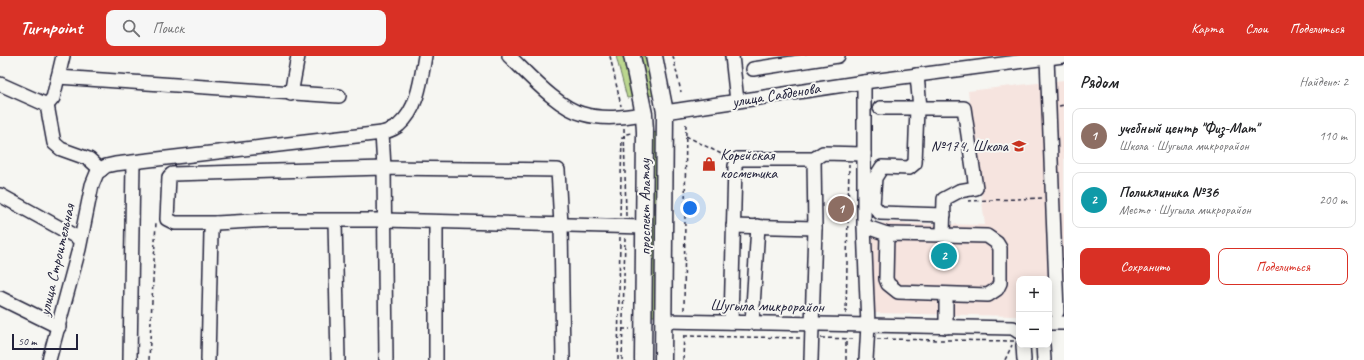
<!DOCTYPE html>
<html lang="ru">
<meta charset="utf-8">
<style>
body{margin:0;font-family:Caveat,sans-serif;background:#f6f6f6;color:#202124}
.controls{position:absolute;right:12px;bottom:12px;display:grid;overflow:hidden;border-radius:8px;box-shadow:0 2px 10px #0003}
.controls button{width:36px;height:36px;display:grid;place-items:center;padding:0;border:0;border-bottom:1px solid #e0e0e0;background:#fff;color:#202124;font:20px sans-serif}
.scale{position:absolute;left:12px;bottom:10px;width:66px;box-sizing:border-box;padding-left:4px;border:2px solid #22223b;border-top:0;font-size:11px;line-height:14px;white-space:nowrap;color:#22223b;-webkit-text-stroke:3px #f6f6f2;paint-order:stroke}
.you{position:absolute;left:690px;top:152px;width:14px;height:14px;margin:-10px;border:3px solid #fff;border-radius:50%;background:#1a73e8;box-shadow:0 0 0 6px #1a73e833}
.badge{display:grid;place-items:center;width:26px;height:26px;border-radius:50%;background:#d93025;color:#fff;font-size:13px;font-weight:700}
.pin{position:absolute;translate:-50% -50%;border:2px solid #fff;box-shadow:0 1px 4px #0006}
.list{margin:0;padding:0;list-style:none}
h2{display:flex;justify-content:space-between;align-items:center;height:52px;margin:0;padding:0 16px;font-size:17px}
h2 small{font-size:13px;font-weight:400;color:#757577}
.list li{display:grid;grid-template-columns:26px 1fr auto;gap:12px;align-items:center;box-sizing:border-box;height:56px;margin:0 8px 8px;padding:0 8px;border:1px solid #e0e0e0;border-radius:8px}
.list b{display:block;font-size:15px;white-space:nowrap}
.list p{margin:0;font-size:13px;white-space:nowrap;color:#757577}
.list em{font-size:13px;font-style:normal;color:#757577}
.actions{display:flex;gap:8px;padding:12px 16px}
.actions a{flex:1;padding:9px 0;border:1px solid #d93025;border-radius:8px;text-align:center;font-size:14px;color:#d93025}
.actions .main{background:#d93025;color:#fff}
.icon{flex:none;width:22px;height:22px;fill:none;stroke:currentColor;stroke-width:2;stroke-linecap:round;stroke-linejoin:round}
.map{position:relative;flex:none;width:1064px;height:304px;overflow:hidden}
header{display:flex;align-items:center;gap:24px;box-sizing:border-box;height:56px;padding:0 20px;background:#d93025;color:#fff}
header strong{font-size:19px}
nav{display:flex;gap:22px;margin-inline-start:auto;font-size:14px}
.search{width:280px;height:36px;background:#f6f6f6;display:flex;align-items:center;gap:10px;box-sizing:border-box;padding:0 14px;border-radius:8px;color:#757577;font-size:15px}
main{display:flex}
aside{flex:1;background:#fff}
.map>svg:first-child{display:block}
.built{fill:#f6e4df}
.green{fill:#bbd78e;stroke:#6e7c64}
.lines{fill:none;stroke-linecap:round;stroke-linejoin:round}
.minor-casing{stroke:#22223b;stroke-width:16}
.major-casing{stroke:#22223b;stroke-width:19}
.path{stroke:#22223b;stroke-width:1.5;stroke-dasharray:4 3;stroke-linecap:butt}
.minor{stroke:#f6f6f2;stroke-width:13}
.major{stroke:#f6f6f2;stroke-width:16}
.labels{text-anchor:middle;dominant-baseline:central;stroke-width:4;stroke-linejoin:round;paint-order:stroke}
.street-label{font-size:16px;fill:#22223b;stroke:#f6f6f2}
.poi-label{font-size:16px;fill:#22223b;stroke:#f6f6f2;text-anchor:end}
</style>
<header>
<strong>Turnpoint</strong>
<div class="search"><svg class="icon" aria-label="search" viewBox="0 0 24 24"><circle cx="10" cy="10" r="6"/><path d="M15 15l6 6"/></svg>Поиск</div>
<nav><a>Карта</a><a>Слои</a><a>Поделиться</a></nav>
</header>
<main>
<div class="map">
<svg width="1064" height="304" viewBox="0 0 1064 304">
<rect width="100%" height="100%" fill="#f6f6f2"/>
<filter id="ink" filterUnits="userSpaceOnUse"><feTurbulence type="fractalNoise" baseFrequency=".025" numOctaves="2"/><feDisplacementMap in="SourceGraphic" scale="8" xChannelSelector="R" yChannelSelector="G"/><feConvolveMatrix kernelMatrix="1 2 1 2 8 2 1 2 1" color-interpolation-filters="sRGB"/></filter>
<g filter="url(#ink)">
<!-- built -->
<path class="built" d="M1064,24V260H1049V223H1019V260L871,257L873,167L985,169L968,35Z"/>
<!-- green -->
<g class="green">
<path d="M616,0H626L635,41L627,42Z"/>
<path d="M641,0H649L656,39L647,40Z"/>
<path d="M660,76L657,260H651L650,77Z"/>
</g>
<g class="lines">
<defs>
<g id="minor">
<path d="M509,0C528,18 558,52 583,58C604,64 624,61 644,58"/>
<path d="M732,0L737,45"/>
<path d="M1047,2L1057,256"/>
<path d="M753,13L838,0"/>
<path d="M917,19L920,52"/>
<path d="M58,21L339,40"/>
<path d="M0,28L47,49L54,87L61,93L89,103L101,114"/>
<path d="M291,38L298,0"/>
<path d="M47,49L53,42L63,0"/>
<path d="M880,52H964L976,132L959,135L944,143L943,179L987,180L997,187L1000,192V227L997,233L988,239L898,236L888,228L886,223L887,178L943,179"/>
<path d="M917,52L915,107L909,112L882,111L875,122L873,149L880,157L944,159"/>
<path d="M665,56L864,26L1063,0"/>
<path d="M382,77L384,112L386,304"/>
<path d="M0,139L80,183"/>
<path d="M335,165L338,304"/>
<path d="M216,167H175L167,163L169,121L172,118L384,112L558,114L561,169L563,304"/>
<path d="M733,170L815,172"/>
<path d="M864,170L887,178"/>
<path d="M0,242L59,271"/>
<path d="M664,265L868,269L864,170V26"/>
<path d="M731,266L735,110L738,103H814L823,97L864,98"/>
<path d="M752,267L758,170"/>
<path d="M1049,267H1064"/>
<path d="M946,271V238"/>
<path d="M1023,289L1024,304"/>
<path d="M1043,289L1044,304"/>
<path d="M49,304L79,193L92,129L97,117L106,110L115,108L382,77C388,75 395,73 399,69C418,53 421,23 425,0"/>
<path d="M130,304L133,107"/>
<path d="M208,304L211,176L212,170L216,167L272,164H385L644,171"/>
<path d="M436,304V166"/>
<path d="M811,304L815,172L814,103"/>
<path d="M866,304L868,269L1013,272L1019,276"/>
</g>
<g id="major">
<path d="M632,0L644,58L645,76L643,304"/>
<path d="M654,0L665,56L663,304"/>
</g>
</defs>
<!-- minor casing -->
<use href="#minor" class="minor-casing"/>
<!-- major casing -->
<use href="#major" class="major-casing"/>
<!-- path -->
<g class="path">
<path d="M610,0L621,50"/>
<path d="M673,0L681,36"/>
<path d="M1059,50L1064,49"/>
<path d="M624,72L626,160"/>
<path d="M686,80L727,101"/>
<path d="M968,145L1042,142"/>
<path d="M620,160L622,82L626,78L632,77"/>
<path d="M684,254L686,65"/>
<path d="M846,258L849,108"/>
<path d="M622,273H630"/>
<path d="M684,280L802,282"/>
<path d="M821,282L856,283"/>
<path d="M877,283L1014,285"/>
<path d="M149,304L156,166"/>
<path d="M618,304L620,180"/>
<path d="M622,304L625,182"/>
<path d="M683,304L684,276"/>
<path d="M846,304V282"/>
<path d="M1005,304L1012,289"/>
</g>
<!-- minor -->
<use href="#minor" class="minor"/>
<!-- major -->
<use href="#major" class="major"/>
</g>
</g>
<!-- icons -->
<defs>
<symbol id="school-bare" viewBox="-9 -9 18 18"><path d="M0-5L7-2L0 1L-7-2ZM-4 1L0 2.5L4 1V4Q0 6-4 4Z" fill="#c8321e" stroke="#f6f6f2" stroke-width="2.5" paint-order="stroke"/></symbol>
<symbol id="shop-bare" viewBox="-9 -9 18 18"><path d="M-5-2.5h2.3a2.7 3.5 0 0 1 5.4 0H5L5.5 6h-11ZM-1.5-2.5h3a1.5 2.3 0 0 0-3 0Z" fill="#c8321e" stroke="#f6f6f2" stroke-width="2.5" paint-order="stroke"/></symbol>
</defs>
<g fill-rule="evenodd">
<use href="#school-bare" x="1009" y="80" width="20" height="20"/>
<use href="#shop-bare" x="699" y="98" width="20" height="20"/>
</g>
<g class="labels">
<!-- street labels -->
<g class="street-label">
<text transform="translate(776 39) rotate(-9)">улица Сабденова</text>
<text transform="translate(645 151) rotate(-90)">проспект Алатау</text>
<text transform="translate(57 204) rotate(-77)">улица Строительная</text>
<text transform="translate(767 250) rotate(1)">Шугыла микрорайон</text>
</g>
<!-- poi labels -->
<g class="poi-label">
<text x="1008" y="90">№174, Школа</text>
<text x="720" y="99" text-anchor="start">Корейская<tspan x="720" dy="18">косметика</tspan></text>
</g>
</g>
</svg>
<div class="controls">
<button>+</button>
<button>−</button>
</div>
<div class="scale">50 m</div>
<div class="you"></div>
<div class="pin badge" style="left:841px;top:153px;background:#8d6e63">1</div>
<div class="pin badge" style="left:944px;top:200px;background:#0f9aa8">2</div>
</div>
<aside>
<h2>Рядом<small>Найдено: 2</small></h2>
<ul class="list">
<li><span class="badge" style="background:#8d6e63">1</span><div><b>учебный центр &quot;Физ-Мат&quot;</b><p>Школа · Шугыла микрорайон</p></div><em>110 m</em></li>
<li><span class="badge" style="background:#0f9aa8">2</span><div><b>Поликлиника №36</b><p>Место · Шугыла микрорайон</p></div><em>200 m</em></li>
</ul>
<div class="actions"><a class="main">Сохранить</a><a>Поделиться</a></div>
</aside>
</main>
